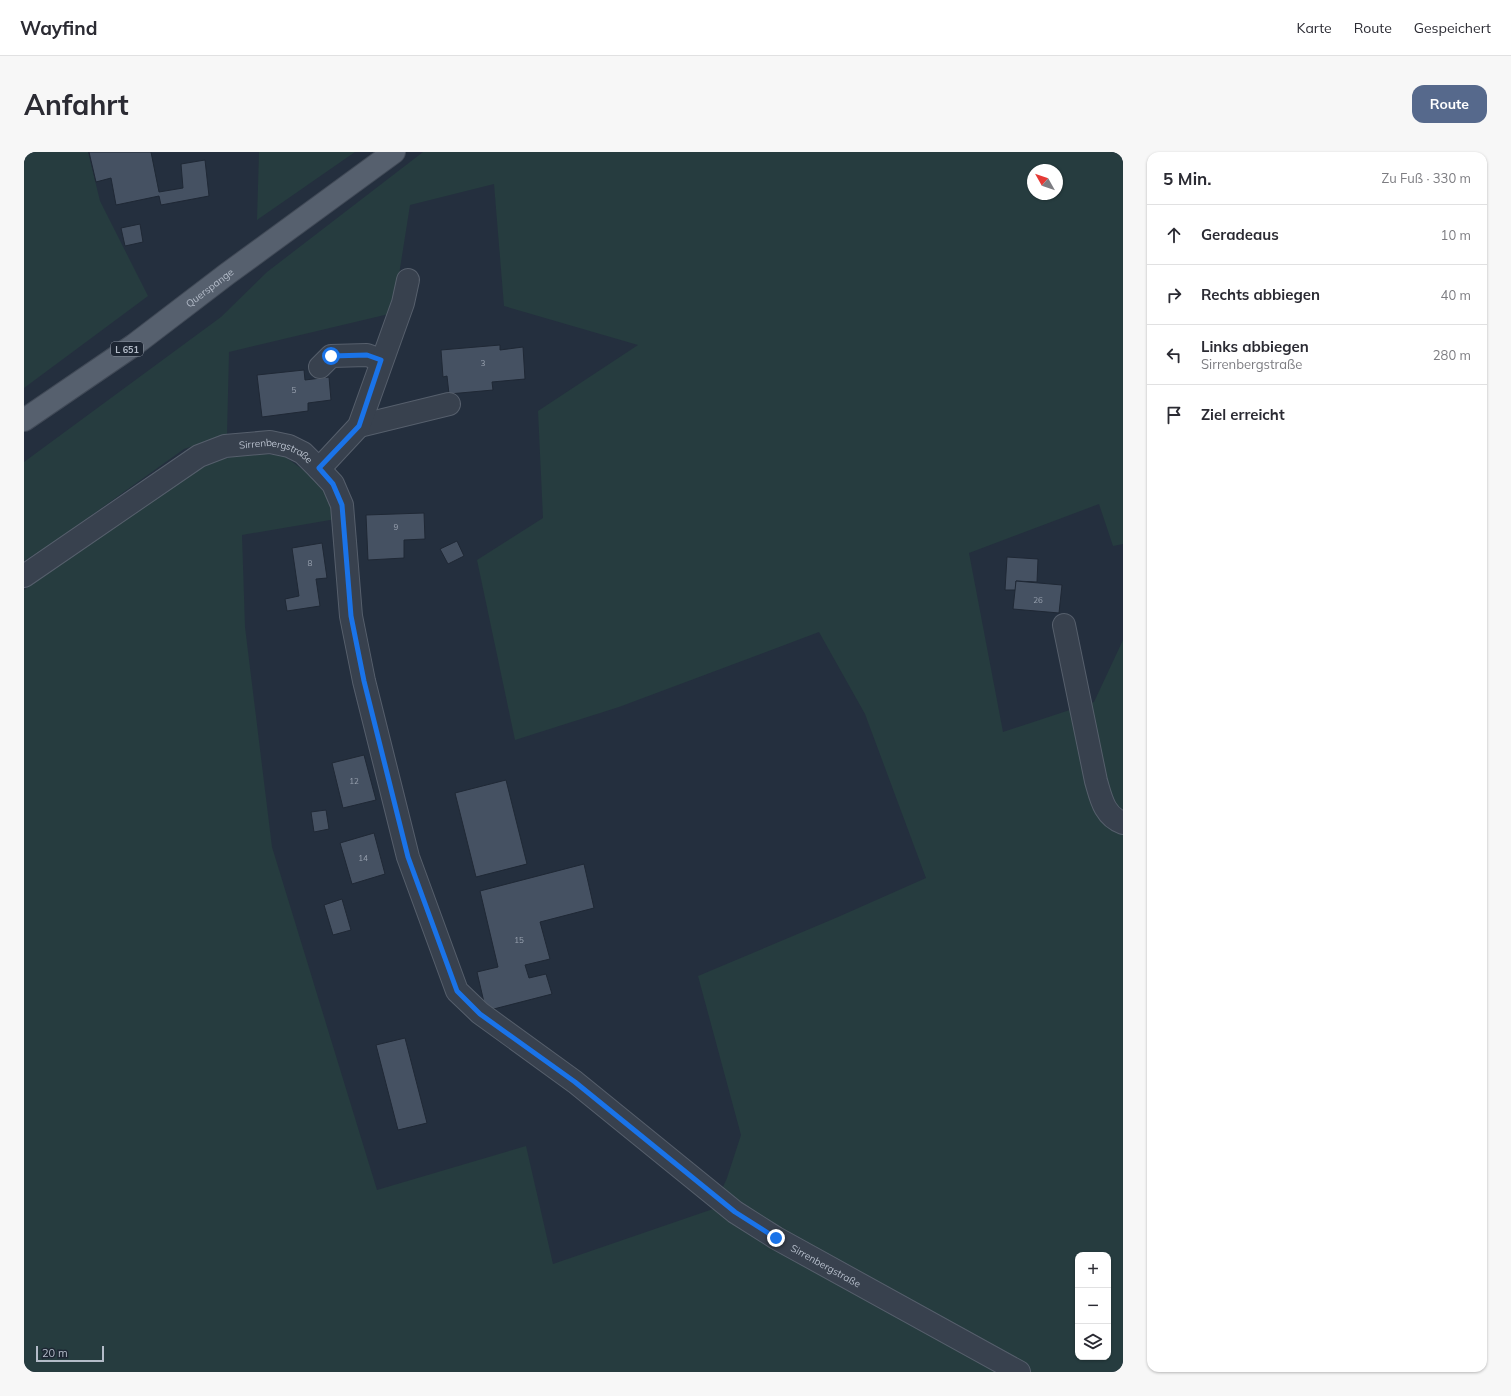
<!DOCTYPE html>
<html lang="de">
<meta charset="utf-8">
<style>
body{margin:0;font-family:Mulish,sans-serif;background:#f7f7f7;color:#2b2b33}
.controls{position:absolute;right:12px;bottom:12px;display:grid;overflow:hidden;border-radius:8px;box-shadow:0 1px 3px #0004}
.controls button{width:36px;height:36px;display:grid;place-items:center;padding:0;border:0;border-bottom:1px solid #e1e1e2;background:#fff;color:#2b2b33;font:20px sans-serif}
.compass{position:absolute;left:1003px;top:12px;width:36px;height:36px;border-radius:50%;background:#fff;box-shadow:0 1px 3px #0004;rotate:310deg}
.scale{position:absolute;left:12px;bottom:10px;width:68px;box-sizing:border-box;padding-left:4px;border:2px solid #b4bcc9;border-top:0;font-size:11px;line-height:14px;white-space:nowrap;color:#b4bcc9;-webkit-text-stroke:3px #1d2633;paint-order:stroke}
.stop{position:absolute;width:12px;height:12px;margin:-9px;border:3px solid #1a73e8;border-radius:50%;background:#fff}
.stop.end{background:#1a73e8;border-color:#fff;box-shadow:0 1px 4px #0008}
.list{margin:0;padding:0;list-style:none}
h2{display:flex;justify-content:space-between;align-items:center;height:52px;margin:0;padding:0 16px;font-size:17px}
h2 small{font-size:13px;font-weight:400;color:#7c7c81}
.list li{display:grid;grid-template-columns:26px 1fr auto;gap:12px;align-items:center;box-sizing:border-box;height:60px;padding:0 16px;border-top:1px solid #e1e1e2}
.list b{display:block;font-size:15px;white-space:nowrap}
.list p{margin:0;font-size:13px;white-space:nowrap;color:#7c7c81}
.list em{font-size:13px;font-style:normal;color:#7c7c81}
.icon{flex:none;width:22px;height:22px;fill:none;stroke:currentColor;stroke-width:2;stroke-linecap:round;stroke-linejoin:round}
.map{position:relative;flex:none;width:1099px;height:1220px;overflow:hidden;border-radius:12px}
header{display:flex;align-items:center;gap:24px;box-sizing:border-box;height:56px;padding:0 20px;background:#fff;border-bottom:1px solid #e1e1e2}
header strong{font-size:19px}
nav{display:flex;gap:22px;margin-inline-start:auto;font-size:14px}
.intro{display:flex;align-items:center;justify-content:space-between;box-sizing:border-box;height:96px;padding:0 24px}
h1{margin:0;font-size:28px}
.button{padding:10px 18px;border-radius:12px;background:#56698c;color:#fff;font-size:14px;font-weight:700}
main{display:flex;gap:24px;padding:0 24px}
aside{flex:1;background:#fff;border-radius:12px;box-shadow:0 1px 3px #0004}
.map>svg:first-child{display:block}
.green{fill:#263c3f;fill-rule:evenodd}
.building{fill:#455162;stroke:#1f2835}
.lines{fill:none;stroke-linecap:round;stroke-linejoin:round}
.minor-casing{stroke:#565f6c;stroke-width:24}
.major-casing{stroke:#414a57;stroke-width:24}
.minor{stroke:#38414e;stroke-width:22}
.major{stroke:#56606e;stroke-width:22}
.route{stroke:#1a73e8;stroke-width:5}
.labels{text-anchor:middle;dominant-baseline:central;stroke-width:3;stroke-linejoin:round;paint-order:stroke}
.number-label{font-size:8px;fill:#98a1af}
.shield{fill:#1d2633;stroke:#878f9c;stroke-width:1}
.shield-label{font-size:9px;font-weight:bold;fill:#b4bcc9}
.street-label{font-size:10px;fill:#b4bcc9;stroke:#1d2633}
</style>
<header>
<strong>Wayfind</strong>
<nav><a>Karte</a><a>Route</a><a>Gespeichert</a></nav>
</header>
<div class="intro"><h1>Anfahrt</h1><a class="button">Route</a></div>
<main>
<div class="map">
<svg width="1099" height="1220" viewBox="0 0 1099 1220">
<rect width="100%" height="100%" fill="#242f3e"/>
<!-- green -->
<g class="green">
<path d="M0,0H64L76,49L124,144L0,236Z"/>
<path d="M235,0H331L233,68Z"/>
<path d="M399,0H1099V392L1089,394L1075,352L945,401L979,580L1070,550L1099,488V1220H0V438L170,319L198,307L230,301L260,304L282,320L301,341L312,367L218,383L221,475L248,695L353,1038L502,994L529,1112L689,1057L703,1026L717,983L674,824L814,765L902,726L841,562L795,480L595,555L491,588L453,408L519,366L514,259L614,193L480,154L470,32L386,53L369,161L205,200L203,283L160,297L30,390L0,409V310L197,165L243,120ZM1009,18H1033V42H1009ZM1054,1103H1084V1205H1054Z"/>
</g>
<!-- building -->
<g class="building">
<path d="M65,0H127L135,40L159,36L157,12L181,8L185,44L137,53L135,44L92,53L87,26L72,30Z"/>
<path d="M116,72L119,90L101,94L97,76Z"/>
<path d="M476,193V198L499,195L501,227L468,230L469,238L425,242L423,224L419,225L417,198Z"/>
<path d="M280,218L281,228L305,225L307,248L284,251V259L238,265L233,223Z"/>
<path d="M400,361L401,387L380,388V406L344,408L342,363Z"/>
<path d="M433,389L440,404L424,412L416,397Z"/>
<path d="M298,391L303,426L292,427L296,454L263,459L261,447L275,444L268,396Z"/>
<path d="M983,405L1014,407L1013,430L992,429V438H981Z"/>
<path d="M992,429L1038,433L1035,461L989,457Z"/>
<path d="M340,603L352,648L319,656L308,611Z"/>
<path d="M482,628L503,712L452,725L431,641Z"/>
<path d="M302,658L305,677L290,680L287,660Z"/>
<path d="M350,681L361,722L328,732L316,691Z"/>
<path d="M560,712L570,756L516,770L526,807L501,813L505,826L522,822L528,842L462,859L453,820L474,815L456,739Z"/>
<path d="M318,747L327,778L309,783L300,753Z"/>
<path d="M381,886L403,971L374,978L352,893Z"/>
</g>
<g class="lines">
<defs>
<g id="minor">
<path d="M296,215L307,204L343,203L357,208"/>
<path d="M335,274L425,252"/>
<path d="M295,317L335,274L379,151L384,128"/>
<path id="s1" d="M0,424L175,304L201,294L246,290L265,294L279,301L295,317L309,332L318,353L327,464L340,529L384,705L433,839L456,861L551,930L711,1060L752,1086L995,1220"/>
<path d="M1040,473L1072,629C1077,646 1080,664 1099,671"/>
</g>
<g id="major">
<path id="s2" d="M0,268L110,193L203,122L370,0"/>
</g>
</defs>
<!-- minor casing -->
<use href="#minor" class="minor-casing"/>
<!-- major casing -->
<use href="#major" class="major-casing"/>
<!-- minor -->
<use href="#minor" class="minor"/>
<!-- major -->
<use href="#major" class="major"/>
</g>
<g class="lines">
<!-- route -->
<path class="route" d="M307,204L343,203L357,208L335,274L295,316L309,332L318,353L327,464L340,529L384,705L433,839L456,862L551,930L711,1060L752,1086"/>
</g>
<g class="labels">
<!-- number labels -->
<g class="number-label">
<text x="459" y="211">3</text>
<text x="270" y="238">5</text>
<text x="372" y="375">9</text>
<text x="286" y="411">8</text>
<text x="1014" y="448">26</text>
<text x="330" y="629">12</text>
<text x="339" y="706">14</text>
<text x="495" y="788">15</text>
</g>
<!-- shield labels -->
<rect class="shield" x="87" y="190" width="32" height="14" rx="3"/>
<g class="shield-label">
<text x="103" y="197">L 651</text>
</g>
<!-- street labels -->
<g class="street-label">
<text stroke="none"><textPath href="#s2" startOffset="228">Querspange</textPath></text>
<text stroke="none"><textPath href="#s1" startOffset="293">Sirrenbergstraße</textPath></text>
<text stroke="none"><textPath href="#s1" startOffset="1349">Sirrenbergstraße</textPath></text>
</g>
</g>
</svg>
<div class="controls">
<button>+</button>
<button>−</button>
<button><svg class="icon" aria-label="layers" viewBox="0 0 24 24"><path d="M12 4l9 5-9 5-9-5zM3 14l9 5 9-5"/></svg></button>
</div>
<svg class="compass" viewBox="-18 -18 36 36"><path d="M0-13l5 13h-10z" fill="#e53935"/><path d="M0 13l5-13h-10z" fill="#7c7c81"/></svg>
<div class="scale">20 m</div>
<div class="stop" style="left:307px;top:204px"></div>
<div class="stop end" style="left:752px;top:1086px"></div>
</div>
<aside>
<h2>5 Min.<small>Zu Fuß · 330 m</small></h2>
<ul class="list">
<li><svg class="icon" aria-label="ahead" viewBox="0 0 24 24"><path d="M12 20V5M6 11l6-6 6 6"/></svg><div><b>Geradeaus</b></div><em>10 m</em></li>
<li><svg class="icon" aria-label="right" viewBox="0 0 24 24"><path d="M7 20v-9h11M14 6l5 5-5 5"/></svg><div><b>Rechts abbiegen</b></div><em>40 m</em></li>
<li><svg class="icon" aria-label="left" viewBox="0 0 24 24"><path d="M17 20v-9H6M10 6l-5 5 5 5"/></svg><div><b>Links abbiegen</b><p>Sirrenbergstraße</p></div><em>280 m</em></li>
<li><svg class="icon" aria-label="arrive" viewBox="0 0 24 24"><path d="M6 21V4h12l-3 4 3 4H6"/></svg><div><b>Ziel erreicht</b></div></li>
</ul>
</aside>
</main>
